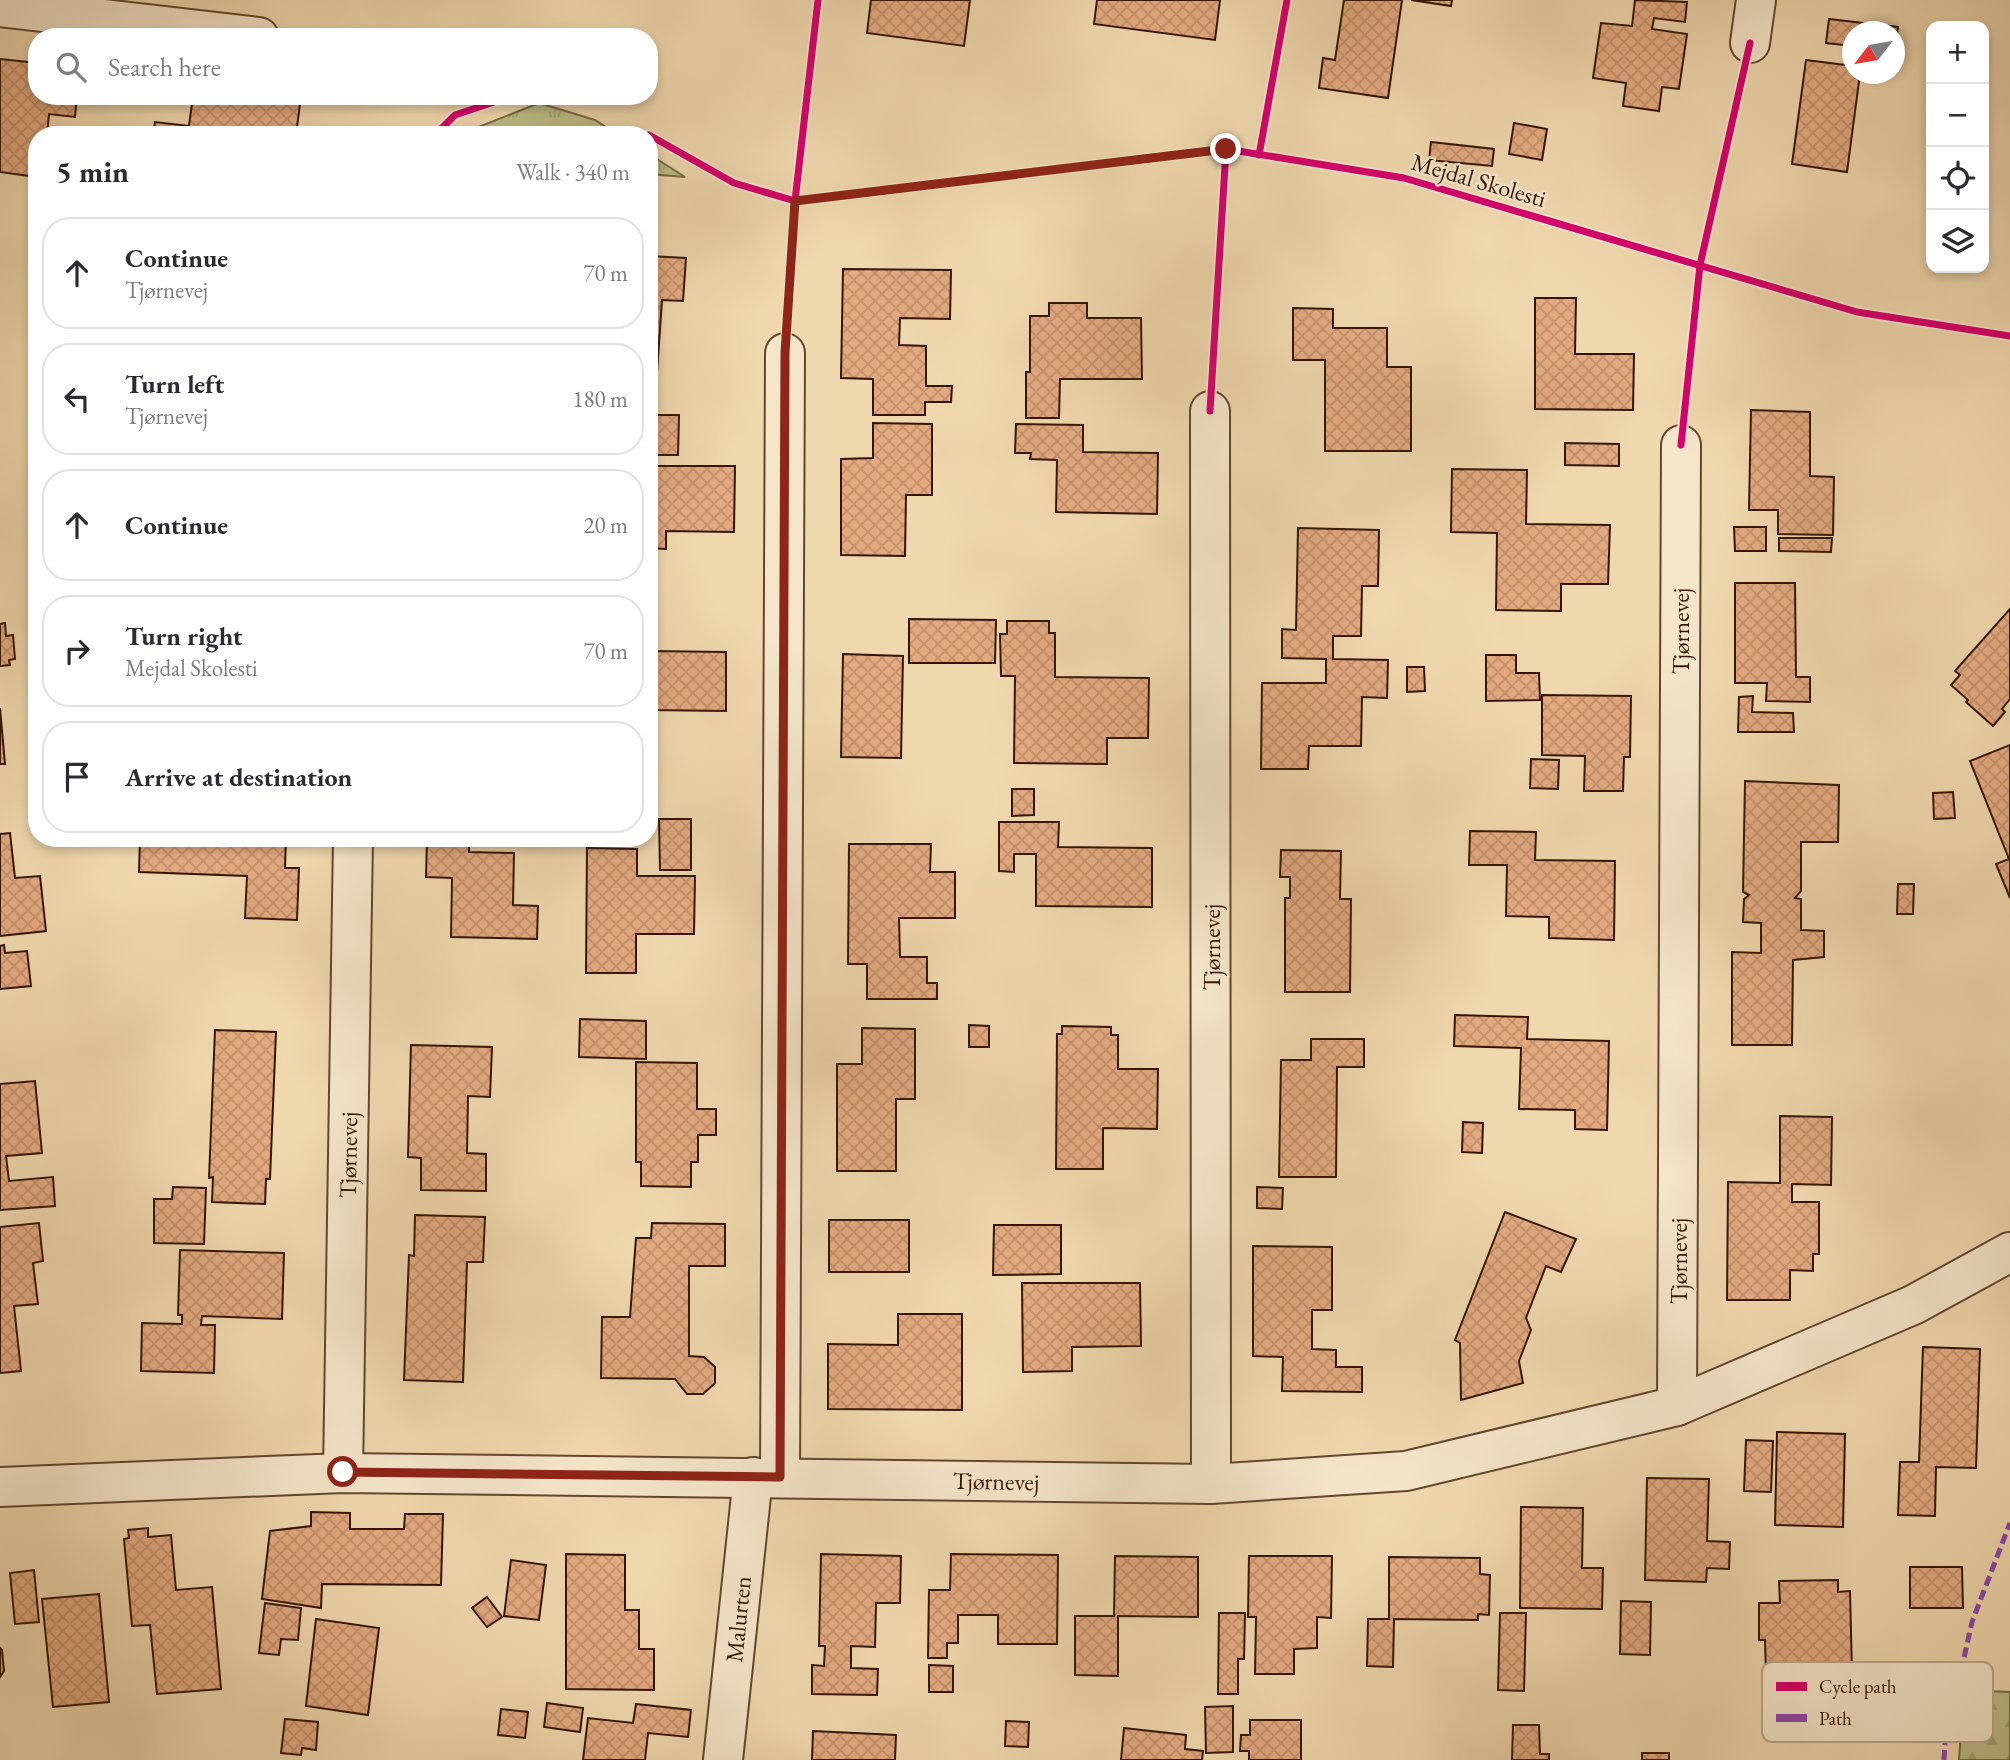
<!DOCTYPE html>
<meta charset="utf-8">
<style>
body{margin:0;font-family:"EB Garamond",serif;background:#f7f7f7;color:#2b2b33}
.controls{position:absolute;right:21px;top:21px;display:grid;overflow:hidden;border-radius:14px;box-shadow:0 4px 10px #0003}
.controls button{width:63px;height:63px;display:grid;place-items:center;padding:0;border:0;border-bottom:2px solid #e1e1e2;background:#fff;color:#2b2b33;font:35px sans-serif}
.compass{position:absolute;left:1842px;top:21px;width:63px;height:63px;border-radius:50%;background:#fff;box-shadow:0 4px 10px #0003;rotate:239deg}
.stop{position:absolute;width:21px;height:21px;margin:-16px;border:5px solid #8f2418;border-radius:50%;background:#fff}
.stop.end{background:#8f2418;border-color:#fff;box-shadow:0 2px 7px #0008}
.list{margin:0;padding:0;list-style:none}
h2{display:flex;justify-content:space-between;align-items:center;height:91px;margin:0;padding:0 28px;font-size:30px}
h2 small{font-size:23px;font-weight:400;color:#7c7c81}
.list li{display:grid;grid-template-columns:46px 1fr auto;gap:21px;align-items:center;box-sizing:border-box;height:112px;margin:0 14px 14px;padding:0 14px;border:2px solid #e1e1e2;border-radius:28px}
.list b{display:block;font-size:26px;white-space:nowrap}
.list p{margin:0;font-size:23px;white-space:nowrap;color:#7c7c81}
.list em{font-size:23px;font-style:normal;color:#7c7c81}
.icon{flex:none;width:38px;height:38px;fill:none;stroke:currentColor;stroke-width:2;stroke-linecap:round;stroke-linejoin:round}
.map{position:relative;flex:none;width:2010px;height:1760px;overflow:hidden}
.search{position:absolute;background:#fff;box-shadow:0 4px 10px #0003;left:28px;top:28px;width:630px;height:77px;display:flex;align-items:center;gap:18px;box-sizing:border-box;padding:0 24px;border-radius:28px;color:#7c7c81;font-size:26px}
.panel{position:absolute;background:#fff;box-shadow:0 4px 10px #0003;left:28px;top:126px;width:630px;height:721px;border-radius:28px}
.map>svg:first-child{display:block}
.grass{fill:url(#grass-tufts);stroke:#796946;stroke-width:2}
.forest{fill:url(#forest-firs);stroke:#796946;stroke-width:2}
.building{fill:url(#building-cross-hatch);stroke:#351404;stroke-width:2}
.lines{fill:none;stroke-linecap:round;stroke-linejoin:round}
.minor-casing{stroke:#64452e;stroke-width:42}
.minor{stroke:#f5e6ca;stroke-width:38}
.quiet{stroke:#8e44ad;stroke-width:5;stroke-dasharray:10 5;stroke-linecap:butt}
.cycleway-casing{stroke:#f5e6ca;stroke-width:11}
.cycleway{stroke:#d6006c;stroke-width:7}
.route{stroke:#8f2418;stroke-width:9}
.labels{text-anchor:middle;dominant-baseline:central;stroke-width:5;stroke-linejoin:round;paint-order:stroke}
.street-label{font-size:24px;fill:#351404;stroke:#f5e6ca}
.key{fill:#f5e6ca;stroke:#bba78f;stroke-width:2}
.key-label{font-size:19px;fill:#351404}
</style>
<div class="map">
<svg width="2010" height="1760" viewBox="0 0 2010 1760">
<defs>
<pattern id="grass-tufts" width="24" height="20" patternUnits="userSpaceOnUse" patternTransform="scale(1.75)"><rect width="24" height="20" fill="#bdbe88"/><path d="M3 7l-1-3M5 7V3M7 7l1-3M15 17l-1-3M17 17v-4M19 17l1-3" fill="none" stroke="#a3a274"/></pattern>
<pattern id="forest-firs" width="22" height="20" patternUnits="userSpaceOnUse" patternTransform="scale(1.75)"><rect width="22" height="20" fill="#bdbe88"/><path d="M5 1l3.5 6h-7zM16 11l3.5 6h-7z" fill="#a3a274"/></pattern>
<pattern id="building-cross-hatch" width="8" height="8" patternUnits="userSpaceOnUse" patternTransform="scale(1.75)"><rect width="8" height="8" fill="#e3aa80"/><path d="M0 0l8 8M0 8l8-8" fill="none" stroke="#c3916d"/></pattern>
</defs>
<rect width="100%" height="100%" fill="#f0d8ae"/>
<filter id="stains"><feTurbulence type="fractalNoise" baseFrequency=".00286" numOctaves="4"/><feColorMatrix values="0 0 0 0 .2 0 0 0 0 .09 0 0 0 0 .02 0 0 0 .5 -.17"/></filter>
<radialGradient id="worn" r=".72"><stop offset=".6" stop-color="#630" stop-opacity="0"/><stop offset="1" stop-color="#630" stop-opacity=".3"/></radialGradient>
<!-- grass -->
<g class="grass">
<path d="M539,103L595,120L618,135L461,134Z"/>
<path d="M649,154L685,177L649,174Z"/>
</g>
<!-- forest -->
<path class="forest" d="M1964,1690L2010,1692V1760H1959Z"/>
<!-- building -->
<g class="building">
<path d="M871,0H970L964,46L867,33Z"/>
<path d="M1097,0H1220L1215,40L1094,24Z"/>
<path d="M1344,0H1402L1388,98L1319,88L1323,58L1335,60Z"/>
<path d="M1411,0H1452L1451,6Z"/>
<path d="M1635,0L1687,2L1685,22L1654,18L1652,29L1687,34L1679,89L1662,87L1659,111L1623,106L1626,83L1593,78L1601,23L1632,26Z"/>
<path d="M1829,19L1898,27L1895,49V32H1853V46L1826,43Z"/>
<path d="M0,59L37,63V96H77L75,117L49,114L47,135H37V177L0,172Z"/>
<path d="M1806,60L1853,66V74H1860L1847,172L1792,164Z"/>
<path d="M193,96H242L300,104L296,135H153L155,122L189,126Z"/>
<path d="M1514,123L1547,129L1542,160L1509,154Z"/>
<path d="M1431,142L1494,149L1492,166L1429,160Z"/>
<path d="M649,256L686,258L683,301L662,300L656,387H649Z"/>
<path d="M843,269L951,270L950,319L900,318L899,345L926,346V386H952L951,402H925V415H873V379L841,378Z"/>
<path d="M1535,298H1576L1575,354H1634L1633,410L1535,409Z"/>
<path d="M1049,303H1087V318H1141L1142,379H1060L1059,418H1026V372H1030V316H1049Z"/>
<path d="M1293,308L1333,309V328H1387V367H1411V451H1325V360H1293Z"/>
<path d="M1751,410L1810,412V476L1834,477L1833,535L1778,534V510H1749Z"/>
<path d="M649,415H679L678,455H649Z"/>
<path d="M873,423L932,424V495H906L905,556L841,555V459L873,458Z"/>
<path d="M1016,424L1083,425V452L1158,453L1157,514L1056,512L1057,460L1030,459L1031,453H1015Z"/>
<path d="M1565,443L1619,444V466L1565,465Z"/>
<path d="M649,466H735L734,532L666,531V549L649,548Z"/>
<path d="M1452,469L1527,470L1526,524L1610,525L1608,584H1561V611L1496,610L1497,533L1451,532Z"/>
<path d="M1734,527H1766V551H1735Z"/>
<path d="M1298,528L1379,530L1378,586H1362L1361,636H1333V659L1388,660L1387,698L1362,697L1361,746H1309L1308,769H1261L1262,683H1326V659L1282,658V629L1296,630Z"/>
<path d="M1779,538H1832L1831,552L1779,551Z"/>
<path d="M1735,583H1795L1796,677H1810V702L1766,701L1767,683H1735Z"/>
<path d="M2010,609V699L2002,709L2005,712L1993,726L1966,702L1968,700L1951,685L1960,675L1955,671Z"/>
<path d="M909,619L996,620L995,663H909Z"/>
<path d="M1007,621H1049V633H1055V677L1149,678L1148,738H1107V764L1014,763L1015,676H1001L1000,634H1007Z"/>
<path d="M5,623L6,636L13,635L15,659L9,660L10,665L0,666V624Z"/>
<path d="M649,651L726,652V711L649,710Z"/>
<path d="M843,654L903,656L901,758L841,757Z"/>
<path d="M1486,655H1516V673H1539L1540,700L1486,701Z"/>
<path d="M1407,667H1424L1425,691L1407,692Z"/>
<path d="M1542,695L1631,696L1630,757H1624L1623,791H1584L1585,756L1542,755Z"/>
<path d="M1753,696L1752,712L1793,713L1794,732H1738L1739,697Z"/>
<path d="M0,708L5,764H0Z"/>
<path d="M2010,745V898L1996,864L2009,859L1970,761Z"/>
<path d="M1531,759L1559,760L1558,789L1530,788Z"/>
<path d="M1745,781L1839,785L1838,842H1801V891L1795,898L1801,899V930L1824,931V957L1793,960L1792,1045H1732V952L1761,953V923L1743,922L1744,899L1749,895L1743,892Z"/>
<path d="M1012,789H1034V815L1012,816Z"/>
<path d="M1953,792L1955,818L1934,819L1933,793Z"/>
<path d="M659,819H691V870H660Z"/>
<path d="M999,822H1059L1058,847L1152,848V907L1036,906V854H1014V872L999,871Z"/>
<path d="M1470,831L1536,832L1535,860L1615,861L1614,940L1549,938V917L1506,916L1507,865H1469Z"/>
<path d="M10,833L15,878L40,876L46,931L0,936V834Z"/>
<path d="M140,838H286L285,868H299L297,920L245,918L247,876L139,872Z"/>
<path d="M427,838H469V852L514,853L513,905L538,906L537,939L451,937L452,878L426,877Z"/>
<path d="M849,844H931L930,872H955V918H899L900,957H927V983H937V999H867V964H848Z"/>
<path d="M587,848L637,849V876H695L694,934H636V973H586Z"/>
<path d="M1281,850L1341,851L1340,899H1351L1350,992H1285V898H1290V877H1280Z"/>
<path d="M1898,884H1914L1913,914H1897Z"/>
<path d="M4,945L5,953L27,951L31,986L0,989V946Z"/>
<path d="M1455,1015L1528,1017L1527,1039L1609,1041L1607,1130L1575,1129V1110L1519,1109L1521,1048L1454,1046Z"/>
<path d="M580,1019L646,1021V1059L579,1057Z"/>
<path d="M969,1025L989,1026V1047H969Z"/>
<path d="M1062,1026L1111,1027V1035H1118V1069H1158L1157,1129L1103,1128V1169H1056L1057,1034H1062Z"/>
<path d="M862,1028L915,1029V1099H896V1171H837V1064H862Z"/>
<path d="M215,1030L276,1032L270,1179H266L265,1204L212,1202L213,1177L209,1178Z"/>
<path d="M1311,1039H1364V1067H1337L1336,1177H1279L1281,1060H1311Z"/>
<path d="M411,1045L492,1047L490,1097L468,1096L467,1153L486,1154V1191L421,1190V1158L408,1157Z"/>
<path d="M636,1062L697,1063V1109H716V1135H698V1162H691V1187L641,1186V1162H636Z"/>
<path d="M35,1081L42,1153L6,1156L9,1181L53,1177L55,1206L0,1210V1084Z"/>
<path d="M1780,1116L1832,1117L1831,1185L1792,1184V1202H1819V1254H1813V1271L1790,1270V1300H1727L1728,1182L1780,1183Z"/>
<path d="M1463,1122L1483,1123L1482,1153L1462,1152Z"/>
<path d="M173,1187L206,1188L204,1244L154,1243V1199H172Z"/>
<path d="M1257,1187L1283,1188L1282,1209L1257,1208Z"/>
<path d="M1505,1212L1576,1239L1561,1272L1546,1266L1526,1318L1531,1330L1519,1361L1523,1383L1461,1400L1460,1343L1455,1340Z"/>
<path d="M415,1215L485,1217L483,1262H467L463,1382L404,1380L409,1255L414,1256Z"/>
<rect x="829" y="1220" width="80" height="52"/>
<path d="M39,1223L43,1261L33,1263L38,1304L14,1306L21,1371L0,1373V1227Z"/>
<path d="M652,1223L725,1224V1266H689V1356L704,1357L715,1367V1383L703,1394H687L675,1379L601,1378L602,1317H630L636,1238H651Z"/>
<path d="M994,1225H1061V1274L993,1275Z"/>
<path d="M1253,1246L1332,1247V1310H1312V1349L1336,1350V1367H1362V1392L1282,1391L1283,1357L1253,1356Z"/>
<path d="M180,1250L284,1253L282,1319L202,1316L201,1325H215L214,1373L141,1371L142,1323L182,1324V1315H178Z"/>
<path d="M1022,1283H1140L1141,1346L1072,1347V1371L1023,1372Z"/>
<path d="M898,1314H962V1410L828,1409V1344L898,1345Z"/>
<path d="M1923,1347L1980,1349L1976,1468L1936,1467L1935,1516L1898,1515L1900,1462H1919Z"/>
<path d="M1777,1432L1845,1434L1843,1527L1775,1525Z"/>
<path d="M1746,1440L1773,1441L1771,1492L1744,1491Z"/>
<path d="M1647,1478L1709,1479L1707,1541L1730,1542L1729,1569L1707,1568L1706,1582L1645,1580Z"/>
<path d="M1521,1507L1583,1508L1582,1568H1603L1602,1609L1520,1608Z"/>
<path d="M311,1512L350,1513V1529H404L405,1514H443L441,1585L322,1584L321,1608L262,1599L270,1531L311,1526Z"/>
<path d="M148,1528V1537L171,1535L176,1590L212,1587L221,1689L157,1694L150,1625L132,1626L124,1539L129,1538L128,1530Z"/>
<path d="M566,1554L625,1555V1610H639V1649H654V1690L566,1689Z"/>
<path d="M821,1554L901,1556L900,1603H876L875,1647L851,1646V1668L878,1669L877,1695L812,1694V1665L824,1666L825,1646H819Z"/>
<path d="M951,1554L1058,1555L1057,1644H998V1615H958V1643H947V1658H928L929,1590H950Z"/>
<path d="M1115,1556L1198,1557V1617L1118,1616V1676L1075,1675V1616H1114Z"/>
<path d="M1249,1556H1332L1331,1618L1317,1617V1648L1294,1649V1674H1255L1256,1617H1248Z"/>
<path d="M1389,1557L1480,1558V1574L1490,1575L1489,1615L1478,1614V1620L1394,1619L1393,1667L1367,1666L1368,1619H1389Z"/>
<path d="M511,1560L546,1565L539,1620L504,1616Z"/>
<path d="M1910,1567H1962L1963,1608H1910Z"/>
<path d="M34,1570L39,1622L15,1624L10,1573Z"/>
<path d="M1838,1580V1592L1850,1591L1852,1673L1766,1674L1765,1640H1759V1603H1780L1779,1581Z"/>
<path d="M99,1594L109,1702L53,1707L42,1599Z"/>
<path d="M487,1597L502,1617L487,1627L472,1608Z"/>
<path d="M1621,1601L1651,1602L1650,1655L1620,1654Z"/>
<path d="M265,1603L301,1608L298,1640L281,1639L279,1655L259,1653Z"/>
<path d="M1219,1613H1245L1244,1659H1238V1694H1218Z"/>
<path d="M1500,1613H1526L1524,1691L1498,1690Z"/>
<path d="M316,1619L379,1628L368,1715L306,1706Z"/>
<path d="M0,1648L2,1650L4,1671L0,1677Z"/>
<path d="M929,1665L953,1666V1692H929Z"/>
<path d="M547,1703L583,1708L580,1732L544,1727Z"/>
<path d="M636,1704L691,1710L688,1737L648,1733L645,1760H583L588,1718L633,1723Z"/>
<path d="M1233,1706V1752L1206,1753L1205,1707Z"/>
<path d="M501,1709L528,1712L525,1738L498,1735Z"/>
<path d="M285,1719L318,1722L316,1750L302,1748L301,1755L281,1753Z"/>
<path d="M1250,1720H1301V1760H1249V1751H1240L1241,1735H1250Z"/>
<path d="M1006,1721L1029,1722L1028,1747L1005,1746Z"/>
<path d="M1513,1725H1539L1540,1754H1549V1760H1512Z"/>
<path d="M1124,1728L1186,1735L1185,1749L1203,1751L1202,1760H1121Z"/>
<path d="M813,1731L896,1735L895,1760H812Z"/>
<rect x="1642" y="1753" width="27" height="7"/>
</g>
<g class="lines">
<defs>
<g id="minor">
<path d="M0,7L259,37"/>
<path d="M1750,43L1756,0"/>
<path d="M1210,411L1211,1484"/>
<path d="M1677,1406L1681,445"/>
<path d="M343,1473L353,838"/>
<path d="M780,1477L785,353"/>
<path d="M0,1487L343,1473L1211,1484L1406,1471L1677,1406L1913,1305L2010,1252"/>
<path d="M723,1760L753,1477"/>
</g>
</defs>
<!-- minor casing -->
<use href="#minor" class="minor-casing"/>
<!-- minor -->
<use href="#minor" class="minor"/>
<!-- quiet -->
<path class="quiet" d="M1944,1760L1945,1743L1972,1622L2010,1523"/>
<defs>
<g id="cycleway">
<path d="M435,135L455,115L512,96"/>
<path d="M649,135L734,183L795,201L1226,149L1404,178L1857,312L2010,336"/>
<path d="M1259,155L1287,0"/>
<path d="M785,353L795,201L818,0"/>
<path d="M1210,411L1226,149"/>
<path d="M1681,445L1700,265L1750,43"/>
</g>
</defs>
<!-- cycleway casing -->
<use href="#cycleway" class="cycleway-casing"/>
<!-- cycleway -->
<use href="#cycleway" class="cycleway"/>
</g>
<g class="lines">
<!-- route -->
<path class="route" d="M343,1472L780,1477L785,353L795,201L1226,149"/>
</g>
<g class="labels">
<!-- street labels -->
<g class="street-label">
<text transform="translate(1479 180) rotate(16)">Mejdal Skolesti</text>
<text transform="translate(1680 631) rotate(-90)">Tjørnevej</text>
<text transform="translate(1211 947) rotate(-90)">Tjørnevej</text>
<text transform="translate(348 1155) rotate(-89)">Tjørnevej</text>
<text transform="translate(1678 1261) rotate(-90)">Tjørnevej</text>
<text transform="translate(996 1481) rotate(1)">Tjørnevej</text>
<text transform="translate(738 1619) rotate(-84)">Malurten</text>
</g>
</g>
<!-- legend -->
<rect x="1762" y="1662" width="231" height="80" rx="10" class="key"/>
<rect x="1776" y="1682" width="31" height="9" fill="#d6006c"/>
<rect x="1776" y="1714" width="31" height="8" fill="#8e44ad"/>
<g class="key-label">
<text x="1819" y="1693">Cycle path</text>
<text x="1819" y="1725">Path</text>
</g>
<rect width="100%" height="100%" filter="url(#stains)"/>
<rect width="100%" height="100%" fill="url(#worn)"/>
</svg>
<div class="controls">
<button>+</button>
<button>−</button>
<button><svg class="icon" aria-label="locate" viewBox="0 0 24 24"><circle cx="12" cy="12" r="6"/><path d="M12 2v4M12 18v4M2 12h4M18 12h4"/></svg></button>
<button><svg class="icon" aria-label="layers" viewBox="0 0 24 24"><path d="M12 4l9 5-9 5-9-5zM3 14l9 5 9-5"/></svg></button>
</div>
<svg class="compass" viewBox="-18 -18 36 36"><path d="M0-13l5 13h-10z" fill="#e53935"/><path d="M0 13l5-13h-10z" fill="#7c7c81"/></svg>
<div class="stop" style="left:343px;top:1472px"></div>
<div class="stop end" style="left:1226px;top:149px"></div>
<div class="search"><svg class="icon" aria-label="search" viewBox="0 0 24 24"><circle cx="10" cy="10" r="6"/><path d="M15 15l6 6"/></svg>Search here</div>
<section class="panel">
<h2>5 min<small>Walk · 340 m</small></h2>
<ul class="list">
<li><svg class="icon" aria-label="ahead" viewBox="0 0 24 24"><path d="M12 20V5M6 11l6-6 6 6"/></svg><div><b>Continue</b><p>Tjørnevej</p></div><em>70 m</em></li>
<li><svg class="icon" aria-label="left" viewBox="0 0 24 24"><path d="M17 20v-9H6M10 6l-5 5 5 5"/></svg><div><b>Turn left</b><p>Tjørnevej</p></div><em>180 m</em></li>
<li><svg class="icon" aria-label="ahead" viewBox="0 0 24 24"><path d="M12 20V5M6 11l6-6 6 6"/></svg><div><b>Continue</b></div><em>20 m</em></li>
<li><svg class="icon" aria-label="right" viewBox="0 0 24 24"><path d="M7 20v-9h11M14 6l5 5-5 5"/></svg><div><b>Turn right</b><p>Mejdal Skolesti</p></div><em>70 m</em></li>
<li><svg class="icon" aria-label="arrive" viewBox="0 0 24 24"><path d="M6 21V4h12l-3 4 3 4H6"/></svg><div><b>Arrive at destination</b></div></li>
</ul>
</section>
</div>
